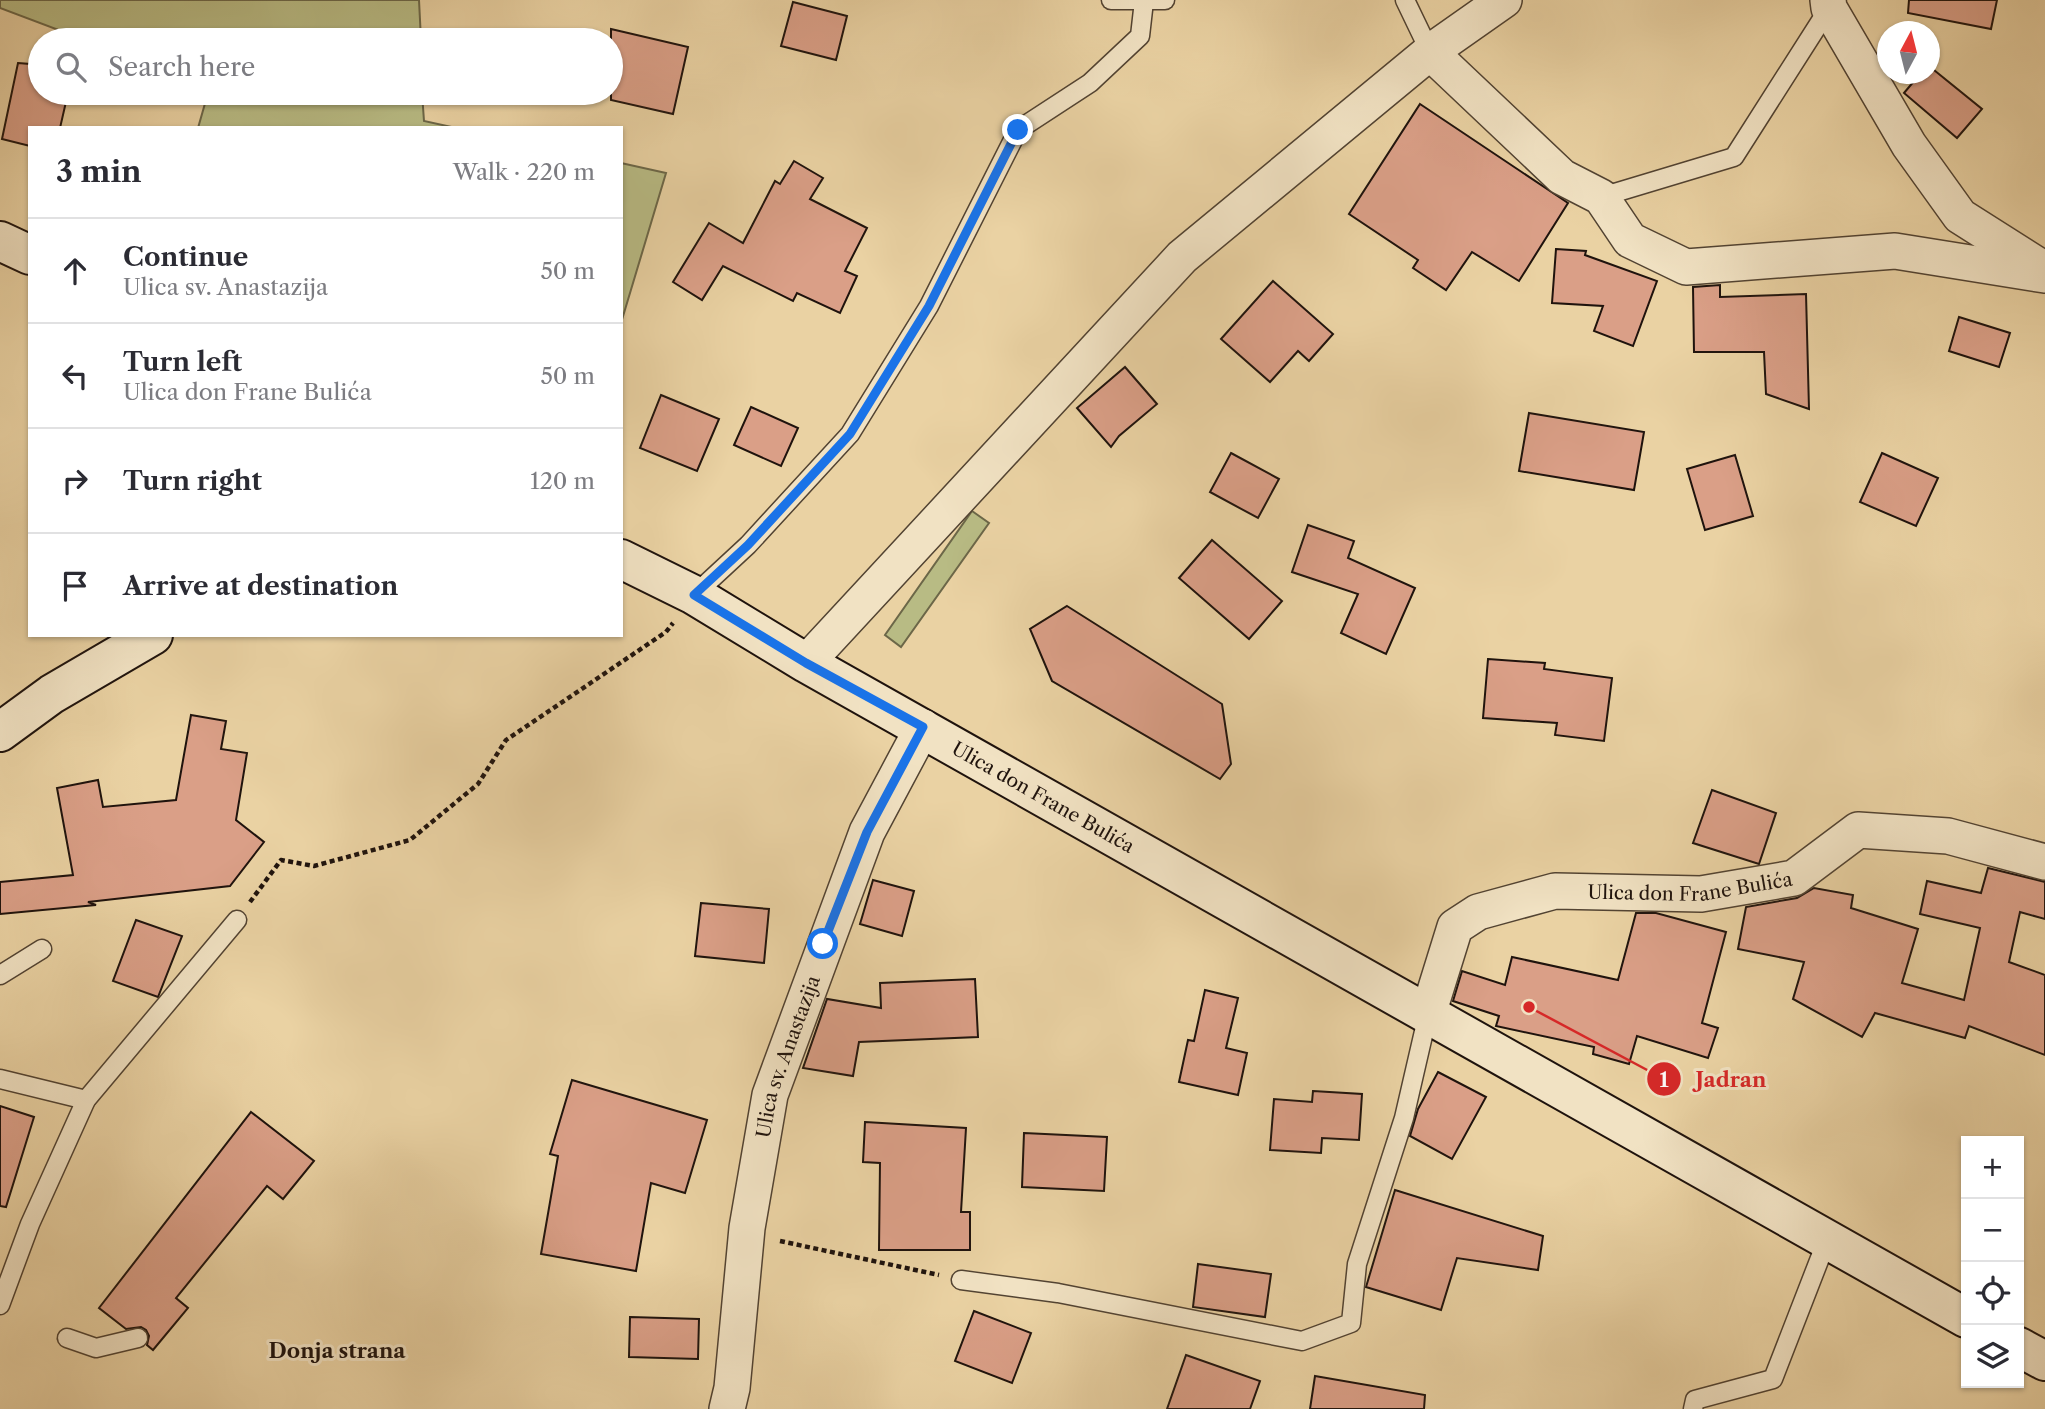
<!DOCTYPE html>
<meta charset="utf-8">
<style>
body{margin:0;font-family:"Libre Caslon Text",serif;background:#f2f2f3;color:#2b2b33}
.controls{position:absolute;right:21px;bottom:21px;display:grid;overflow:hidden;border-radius:0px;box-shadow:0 2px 5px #0004}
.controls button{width:63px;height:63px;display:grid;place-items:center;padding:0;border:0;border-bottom:2px solid #e1e1e2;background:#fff;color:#2b2b33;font:35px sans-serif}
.compass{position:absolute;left:1877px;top:21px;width:63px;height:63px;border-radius:50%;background:#fff;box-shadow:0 2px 5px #0004;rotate:7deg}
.stop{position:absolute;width:21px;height:21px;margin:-16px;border:5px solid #1a73e8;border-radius:50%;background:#fff}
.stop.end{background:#1a73e8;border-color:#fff;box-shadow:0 2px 7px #0008}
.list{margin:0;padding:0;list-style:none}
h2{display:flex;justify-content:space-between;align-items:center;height:91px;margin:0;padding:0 28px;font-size:30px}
h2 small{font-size:23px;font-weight:400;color:#7c7c81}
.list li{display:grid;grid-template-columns:46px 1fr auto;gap:21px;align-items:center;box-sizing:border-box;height:105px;padding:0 28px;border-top:2px solid #e1e1e2}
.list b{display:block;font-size:26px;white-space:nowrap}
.list p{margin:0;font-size:23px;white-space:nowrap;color:#7c7c81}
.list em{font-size:23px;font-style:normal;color:#7c7c81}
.icon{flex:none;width:38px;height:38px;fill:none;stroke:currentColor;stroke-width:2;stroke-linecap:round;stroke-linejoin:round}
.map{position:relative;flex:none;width:2045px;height:1409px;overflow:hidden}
.search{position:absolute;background:#fff;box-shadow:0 2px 5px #0004;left:28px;top:28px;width:595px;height:77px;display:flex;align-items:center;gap:18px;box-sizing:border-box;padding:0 24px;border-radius:38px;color:#7c7c81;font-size:26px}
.panel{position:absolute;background:#fff;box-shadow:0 2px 5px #0004;left:28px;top:126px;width:595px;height:511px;border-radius:0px}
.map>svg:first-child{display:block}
.green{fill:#b8bb84;stroke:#6c6748;stroke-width:2}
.building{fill:#da9f87;stroke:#1f130d;stroke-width:2}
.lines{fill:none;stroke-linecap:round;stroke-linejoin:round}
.lane-casing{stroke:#524332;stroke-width:21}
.street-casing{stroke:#524332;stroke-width:38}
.secondary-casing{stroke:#1f130d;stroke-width:42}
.path{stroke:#1f130d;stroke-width:4.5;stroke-dasharray:5 3.5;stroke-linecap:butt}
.lane{stroke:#f1e2c3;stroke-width:18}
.street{stroke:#f1e2c3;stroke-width:35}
.secondary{stroke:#f1e2c3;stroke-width:38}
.route{stroke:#1a73e8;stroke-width:9}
.labels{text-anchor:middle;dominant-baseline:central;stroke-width:6;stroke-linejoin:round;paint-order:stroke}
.street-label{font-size:19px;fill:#1f130d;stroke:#f1e2c3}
.neighbourhood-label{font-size:21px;font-weight:bold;fill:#1f130d;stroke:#f1e2c3}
.leader{fill:none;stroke:#d62828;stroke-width:2.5}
.callout-dot{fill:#d62828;stroke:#f1e2c3;stroke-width:2.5}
.mark-label{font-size:21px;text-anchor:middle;font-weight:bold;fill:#fff}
.callout-label{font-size:21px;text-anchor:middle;font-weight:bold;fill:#d62828;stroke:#f1e2c3;stroke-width:6;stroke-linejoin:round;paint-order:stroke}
</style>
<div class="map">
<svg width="2045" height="1409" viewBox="0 0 2045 1409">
<rect width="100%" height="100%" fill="#ead2a3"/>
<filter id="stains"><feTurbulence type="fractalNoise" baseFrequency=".00286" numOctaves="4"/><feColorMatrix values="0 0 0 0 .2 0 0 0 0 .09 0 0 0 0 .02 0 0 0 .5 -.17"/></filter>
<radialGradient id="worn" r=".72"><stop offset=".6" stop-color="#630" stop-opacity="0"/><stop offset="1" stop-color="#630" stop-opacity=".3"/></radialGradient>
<!-- green -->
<g class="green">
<path d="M0,0H419L421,40H85L0,8Z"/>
<path d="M208,93H422L424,121L456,128H198Z"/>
<path d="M621,163L666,173L621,323Z"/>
<path d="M972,511L989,523L901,647L885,635Z"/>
</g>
<!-- building -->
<g class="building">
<path d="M1909,0H1997L1991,29L1908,13Z"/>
<path d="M793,2L847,16L836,60L781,46Z"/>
<path d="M611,29L688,47L673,114L611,100Z"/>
<path d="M18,63L30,64V73L40,75V93H68L60,128H30V146L2,139Z"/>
<path d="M1929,66L1982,109L1957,138L1904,93L1920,74H1929Z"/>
<path d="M1420,104L1568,203L1519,281L1472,252L1446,290L1413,268L1418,260L1349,214Z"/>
<path d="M794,161L823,178L810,199L867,228L845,271L857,276L840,313L797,293L793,301L723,266L702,300L673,282L709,223L743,243L775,181L780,184Z"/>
<path d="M1556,249L1586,251L1585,255L1657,281L1633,346L1594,331L1603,306L1552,303Z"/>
<path d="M1273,281L1333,334L1309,361L1298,351L1270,382L1221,339Z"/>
<path d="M1720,285V297L1806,294L1809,409L1766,394L1764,352H1694L1693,287Z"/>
<path d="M1959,317L2010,333L1999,367L1949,351Z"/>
<path d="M1125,367L1157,404L1119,436L1111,447L1077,408Z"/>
<path d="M661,395L719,419L697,471L640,448Z"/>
<path d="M751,407L798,428L781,466L734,445Z"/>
<path d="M1529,413L1644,432L1634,490L1519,471Z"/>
<path d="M1231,453L1279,479L1258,518L1210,492Z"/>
<path d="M1882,453L1938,478L1916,526L1860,502Z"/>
<path d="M1735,455L1753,516L1705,530L1687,469Z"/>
<path d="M1308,525L1354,541L1348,558L1415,588L1386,654L1341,633L1358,594L1292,572Z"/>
<path d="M1212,540L1282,601L1249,639L1179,578Z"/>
<path d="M1067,606L1222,704L1231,764L1220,779L1052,681L1030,629Z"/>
<path d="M1488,659L1545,663L1544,669L1612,678L1604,741L1555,735L1557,723L1483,718Z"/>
<path d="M191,715L226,721L221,749L247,753L236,820L264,842L230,886L88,902L96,905L0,914V882L73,875L57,788L98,780L103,807L176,800Z"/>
<path d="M1712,790L1776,813L1759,864L1693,843Z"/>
<path d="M1988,868L2045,882V919L2020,912L2009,962L2045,975V1055L1969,1026L1965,1038L1875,1013L1862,1037L1793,999L1804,962L1738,949L1746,907L1797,898L1814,888L1853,895L1851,908L1918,929L1902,983L1964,1000L1980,928L1920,914L1927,881L1981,893Z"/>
<path d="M873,880L914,891L902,936L860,924Z"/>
<path d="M701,903L769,909L764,963L695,956Z"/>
<path d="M1636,913H1656L1726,932L1702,1023L1718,1028L1708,1058L1637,1036L1629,1064L1593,1054L1594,1047L1496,1026L1499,1016L1453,1001L1462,971L1505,985L1512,957L1618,980Z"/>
<path d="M136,920L182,936L158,997L113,981Z"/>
<path d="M975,979L978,1037L859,1042L853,1076L803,1068L827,999L881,1008L880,983Z"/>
<path d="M1205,990L1238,998L1226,1048L1247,1053L1238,1095L1179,1082L1188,1040L1194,1041Z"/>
<path d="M1438,1072L1486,1097L1452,1159L1410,1136L1418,1109Z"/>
<path d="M572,1080L707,1120L685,1193L651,1183L636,1271L541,1254L558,1156L550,1154Z"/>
<path d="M1313,1091L1362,1094L1359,1140L1322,1138L1321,1153L1270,1150L1274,1099L1312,1102Z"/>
<path d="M0,1106L34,1117L6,1207L0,1206Z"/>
<path d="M251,1112L314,1161L283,1199L267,1186L176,1298L188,1308L153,1350L147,1345L149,1336L146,1330L141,1327L126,1329L99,1308Z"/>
<path d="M865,1122L966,1128L961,1212H970V1250H879L880,1163L863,1162Z"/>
<path d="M1024,1133L1107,1137L1104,1191L1022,1187Z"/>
<path d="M1395,1190L1543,1236L1538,1270L1457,1258L1441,1310L1366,1287Z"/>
<path d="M1198,1264L1271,1274L1265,1317L1193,1307Z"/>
<path d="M974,1311L1031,1333L1012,1383L955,1361Z"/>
<path d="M630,1317L699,1319L698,1359L629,1357Z"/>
<path d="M1186,1355L1260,1381L1250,1409H1167Z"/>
<path d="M1315,1376L1425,1395L1424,1409H1310Z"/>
</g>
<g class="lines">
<defs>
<g id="lane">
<path d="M1111,0H1165"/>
<path d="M1405,0L1430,52"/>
<path d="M1601,197L1734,157L1829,8"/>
<path d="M694,595L748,545L850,434L929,306L1018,130L1090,83L1140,36L1144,1"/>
<path d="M0,975L42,949"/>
<path d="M0,1079L86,1100"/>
<path d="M961,1280L1058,1293L1302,1341L1351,1323L1357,1264L1404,1118L1428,1014"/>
<path d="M0,1305L30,1224L86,1100L237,920"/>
<path d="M67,1338L96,1348L138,1338"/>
<path d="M1693,1409L1695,1400L1773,1379L1827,1240"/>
</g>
<g id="street">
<path d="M1828,0L1829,8L1909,145L1960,216L2042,268"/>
<path d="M1430,52L1562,177L1601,197L1630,240L1686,267L1895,251L2045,275"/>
<path d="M806,663L1182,257L1430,52L1504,0"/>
<path id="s1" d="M1428,1014L1455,927L1478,912L1555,891L1701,894L1794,878L1858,830L1948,836L2045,862"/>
<path id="s2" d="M727,1409L732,1388L747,1228L770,1095L867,832L923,727"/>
</g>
<g id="secondary">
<path d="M0,241L30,255"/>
<path id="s3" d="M621,559L694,595L806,663L1966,1318"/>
<path d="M0,732L52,694L153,635"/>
<path d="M2019,1347L2045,1361"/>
</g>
</defs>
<!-- lane casing -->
<use href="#lane" class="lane-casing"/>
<!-- street casing -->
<use href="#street" class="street-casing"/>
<!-- secondary casing -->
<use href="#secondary" class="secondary-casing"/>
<!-- path -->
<g class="path">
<path d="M250,902L281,860L314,866L410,840L478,784L506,740L666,632L673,623"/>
<path d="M780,1241L939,1275"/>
</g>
<!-- lane -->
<use href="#lane" class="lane"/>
<!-- street -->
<use href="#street" class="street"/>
<!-- secondary -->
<use href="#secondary" class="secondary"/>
</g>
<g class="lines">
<!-- route -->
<path class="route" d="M823,944L867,832L923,727L806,663L694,595L748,545L850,434L929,306L1018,130"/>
</g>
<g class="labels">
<!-- street labels -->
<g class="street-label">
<text stroke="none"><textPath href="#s3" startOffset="485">Ulica don Frane Bulića</textPath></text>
<text stroke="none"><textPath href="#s1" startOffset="334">Ulica don Frane Bulića</textPath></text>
<text stroke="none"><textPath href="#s2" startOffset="359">Ulica sv. Anastazija</textPath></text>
</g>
<!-- neighbourhood labels -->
<g class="neighbourhood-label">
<text x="337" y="1350">Donja strana</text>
</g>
</g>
<!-- callouts -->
<path class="leader" d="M1529 1007L1664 1079"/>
<g class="callout-dot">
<circle cx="1529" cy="1007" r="7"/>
<circle cx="1664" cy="1079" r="18"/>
</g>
<g class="mark-label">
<text x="1664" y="1087">1</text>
</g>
<g class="callout-label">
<text x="1731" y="1087">Jadran</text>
</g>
<rect width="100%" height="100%" filter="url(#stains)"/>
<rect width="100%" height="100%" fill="url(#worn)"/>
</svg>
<div class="controls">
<button>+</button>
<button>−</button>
<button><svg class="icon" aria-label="locate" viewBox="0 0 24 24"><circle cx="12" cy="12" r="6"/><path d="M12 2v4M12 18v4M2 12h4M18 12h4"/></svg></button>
<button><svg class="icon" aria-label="layers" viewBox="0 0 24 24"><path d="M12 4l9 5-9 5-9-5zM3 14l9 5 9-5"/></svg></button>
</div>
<svg class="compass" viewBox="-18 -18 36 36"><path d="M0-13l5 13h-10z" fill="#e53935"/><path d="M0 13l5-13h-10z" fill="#7c7c81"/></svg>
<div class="stop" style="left:823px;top:944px"></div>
<div class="stop end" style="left:1018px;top:130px"></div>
<div class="search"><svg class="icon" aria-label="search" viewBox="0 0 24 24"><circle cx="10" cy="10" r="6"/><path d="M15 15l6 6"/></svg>Search here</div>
<section class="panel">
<h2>3 min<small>Walk · 220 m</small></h2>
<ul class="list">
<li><svg class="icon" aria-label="ahead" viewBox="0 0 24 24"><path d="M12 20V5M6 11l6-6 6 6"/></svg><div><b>Continue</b><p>Ulica sv. Anastazija</p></div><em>50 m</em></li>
<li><svg class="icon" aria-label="left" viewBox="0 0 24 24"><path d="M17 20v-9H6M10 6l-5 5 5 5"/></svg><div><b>Turn left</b><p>Ulica don Frane Bulića</p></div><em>50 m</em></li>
<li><svg class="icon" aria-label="right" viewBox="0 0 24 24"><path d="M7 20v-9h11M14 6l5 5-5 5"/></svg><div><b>Turn right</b></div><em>120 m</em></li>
<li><svg class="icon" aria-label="arrive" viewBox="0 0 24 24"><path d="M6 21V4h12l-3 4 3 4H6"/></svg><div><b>Arrive at destination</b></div></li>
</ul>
</section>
</div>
